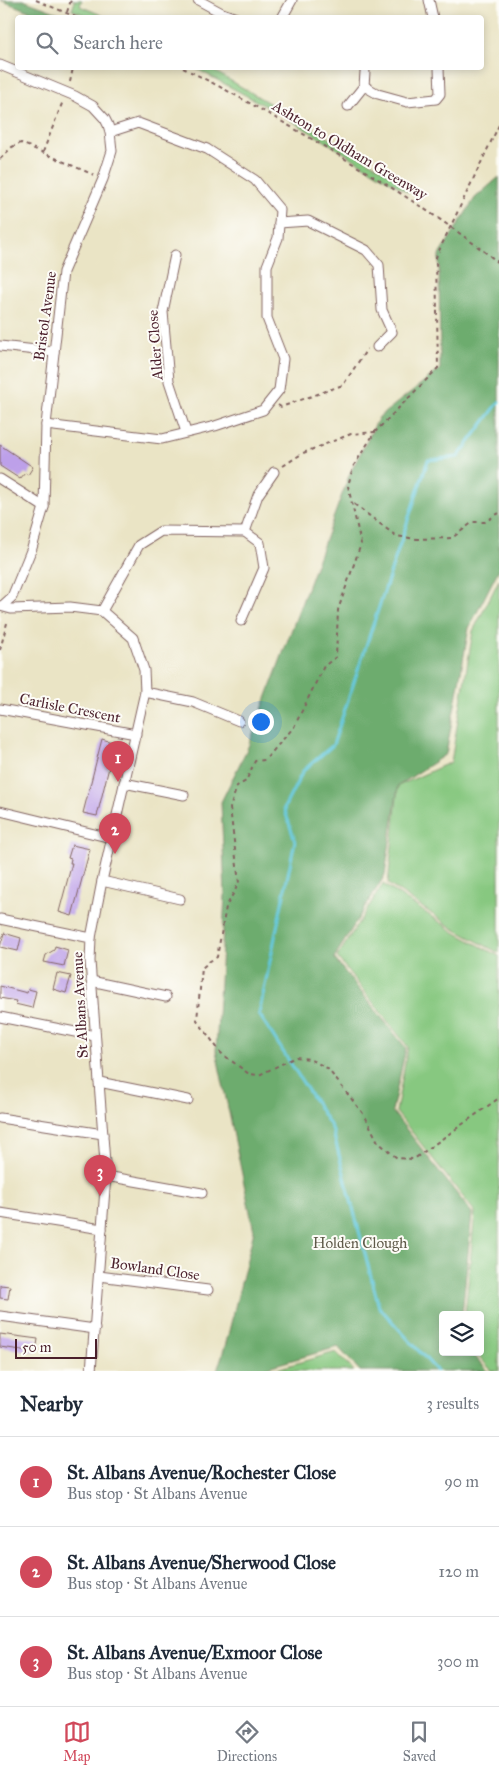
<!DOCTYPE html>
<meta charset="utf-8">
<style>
body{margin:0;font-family:"IM FELL Great Primer",serif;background:#f6f6f7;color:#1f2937}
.controls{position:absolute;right:15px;bottom:15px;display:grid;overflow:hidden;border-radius:5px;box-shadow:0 2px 8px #0003}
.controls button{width:45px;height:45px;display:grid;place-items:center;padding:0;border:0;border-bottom:1px solid #e0e1e3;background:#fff;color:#1f2937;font:25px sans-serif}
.scale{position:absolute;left:15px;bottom:12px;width:82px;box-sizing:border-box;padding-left:5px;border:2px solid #4a1f2b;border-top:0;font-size:14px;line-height:18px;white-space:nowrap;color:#4a1f2b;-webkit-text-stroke:4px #fdfcf7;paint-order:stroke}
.you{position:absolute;left:260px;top:721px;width:18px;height:18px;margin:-12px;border:4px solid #fff;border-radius:50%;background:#1a73e8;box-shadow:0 0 0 8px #1a73e833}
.badge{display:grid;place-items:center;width:32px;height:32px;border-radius:50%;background:#d1495b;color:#fff;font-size:16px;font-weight:700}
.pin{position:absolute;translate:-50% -41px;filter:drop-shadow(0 1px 2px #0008)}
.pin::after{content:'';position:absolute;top:26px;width:18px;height:15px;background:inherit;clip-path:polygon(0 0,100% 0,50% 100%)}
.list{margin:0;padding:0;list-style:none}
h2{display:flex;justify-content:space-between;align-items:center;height:65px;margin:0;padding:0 20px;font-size:21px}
h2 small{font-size:16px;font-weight:400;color:#747a83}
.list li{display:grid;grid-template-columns:32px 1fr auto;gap:15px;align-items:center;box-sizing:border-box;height:90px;padding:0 20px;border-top:1px solid #e0e1e3}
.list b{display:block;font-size:19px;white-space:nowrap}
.list p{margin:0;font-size:16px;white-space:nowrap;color:#747a83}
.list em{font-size:16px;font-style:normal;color:#747a83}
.icon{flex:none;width:28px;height:28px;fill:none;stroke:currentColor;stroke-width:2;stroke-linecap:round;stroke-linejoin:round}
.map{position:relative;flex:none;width:499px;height:1371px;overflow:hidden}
.search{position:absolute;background:#fff;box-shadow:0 2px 8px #0003;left:15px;right:15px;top:15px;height:55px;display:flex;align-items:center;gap:12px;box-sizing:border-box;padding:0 18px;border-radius:5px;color:#747a83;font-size:19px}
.sheet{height:335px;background:#fff}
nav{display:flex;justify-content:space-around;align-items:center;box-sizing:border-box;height:70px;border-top:1px solid #e0e1e3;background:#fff;font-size:14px;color:#747a83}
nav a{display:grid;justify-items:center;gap:2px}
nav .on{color:#d1495b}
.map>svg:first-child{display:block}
.green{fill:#87c880;stroke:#687456}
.forest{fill:#6dac6e;stroke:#5c664c}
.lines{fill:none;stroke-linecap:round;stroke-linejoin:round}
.stream{stroke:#60c7dc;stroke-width:3}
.building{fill:#bda0e9}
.minor-casing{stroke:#826461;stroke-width:11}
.path{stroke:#826461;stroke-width:2;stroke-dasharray:4 4;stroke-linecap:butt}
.minor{stroke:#fff;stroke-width:9}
.labels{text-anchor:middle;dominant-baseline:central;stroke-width:4;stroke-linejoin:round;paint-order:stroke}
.street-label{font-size:15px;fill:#4a1f2b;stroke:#fdfcf7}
.park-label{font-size:15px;fill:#5f5a49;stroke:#fdfcf7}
</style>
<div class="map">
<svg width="499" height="1371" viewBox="0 0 499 1371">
<rect width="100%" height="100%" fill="#fdfcf7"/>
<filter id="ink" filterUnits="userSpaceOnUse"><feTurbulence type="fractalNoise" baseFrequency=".02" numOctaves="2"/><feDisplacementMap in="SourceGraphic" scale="10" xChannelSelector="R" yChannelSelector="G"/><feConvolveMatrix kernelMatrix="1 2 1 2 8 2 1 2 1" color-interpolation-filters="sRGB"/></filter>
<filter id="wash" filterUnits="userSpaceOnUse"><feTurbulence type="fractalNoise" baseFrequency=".0096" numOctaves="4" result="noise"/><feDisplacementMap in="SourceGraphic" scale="20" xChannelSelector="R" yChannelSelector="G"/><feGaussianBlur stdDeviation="1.12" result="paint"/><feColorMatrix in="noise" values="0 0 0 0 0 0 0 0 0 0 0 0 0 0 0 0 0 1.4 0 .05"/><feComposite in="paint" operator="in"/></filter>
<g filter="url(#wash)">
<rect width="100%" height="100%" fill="#eae4c5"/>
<!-- green -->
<g class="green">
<path d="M72,0H82L80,6L106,17H90L72,10L75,1Z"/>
<path d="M195,68H209L413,187L409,193L284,116Z"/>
<path d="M499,580V953L454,929L388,884L398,786L451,762L473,631Z"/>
<path d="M383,884L456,933L499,956V1371H492L475,1352H480V1315H465L475,1212L396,1112L408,1047L337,957Z"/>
<path d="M336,1352L354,1371H269Z"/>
</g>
<!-- forest -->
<g class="forest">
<path d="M0,0H23L69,17H44Z"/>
<path d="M499,177V569L469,628L446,754L398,786L385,875L334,958L406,1048L392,1111L472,1213L462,1315H443V1352H471L488,1371H360L338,1347L254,1371H217L226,1343L254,1231L216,1051L225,895L221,802L248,747L350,473L379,417L440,369L439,255L475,198Z"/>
</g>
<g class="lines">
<!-- stream -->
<path class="stream" d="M437,1371L379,1307L332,1128L259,1014L295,841L284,808L303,771L333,745L428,460L458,457L499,402"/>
</g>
<g id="blocks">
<!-- building -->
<g class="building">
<path d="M0,445L33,467L28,475L25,473L20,479L0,466Z"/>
<path d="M102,739L115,743L97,816L83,813Z"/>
<path d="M72,845L90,849L72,916L59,912L72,863H70L71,859L68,858Z"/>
<path d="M4,933L21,938L18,951L0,947Z"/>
<path d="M55,946L68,950L64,966L44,962L46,955L54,950Z"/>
<path d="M57,973L71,976L66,993L53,989Z"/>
<path d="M0,986L27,993L28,989L36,991L32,1008L15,1004L16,1001L0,998Z"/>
<path d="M0,1285L10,1286L8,1299L0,1298Z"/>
<path d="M0,1334L38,1339L36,1352L0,1347Z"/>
</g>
</g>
</g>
<g filter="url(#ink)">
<use href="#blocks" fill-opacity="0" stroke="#826461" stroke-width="1"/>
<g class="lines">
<defs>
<g id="minor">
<path d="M198,0L222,13L236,18"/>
<path d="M429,0L433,18"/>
<path d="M282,18L292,0"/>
<path d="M0,65L75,96L93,106L105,119L108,125L110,132L112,151L103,179L63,272L46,425L44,507L32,548L12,597L2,606"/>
<path d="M364,86L378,94L407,102L436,99L440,94L439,68"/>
<path d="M348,106L364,86L365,72"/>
<path d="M279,223L308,221L366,250L379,265L382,310L392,332L377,347"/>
<path d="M175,255L163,312L169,381L186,432"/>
<path d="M0,346L54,352"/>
<path d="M46,425L162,439L215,426L263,410L279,390L283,359L267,318V266L278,238L280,210L255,180L207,149L138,123L110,132"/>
<path d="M0,479L44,507"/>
<path d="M245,532L258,495L274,472"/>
<path d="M0,606L11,609L70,607L102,611L133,638L144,670L145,692L102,881L91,938L90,961L106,1176L91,1371"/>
<path d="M102,611L139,545L161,531L245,532L260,543L264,568L241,621"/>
<path d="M145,692L193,702L239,721"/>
<path d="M0,709L136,734"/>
<path d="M124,783L184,795"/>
<path d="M0,811L111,838"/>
<path d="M102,881L180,899"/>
<path d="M0,919L91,938"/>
<path d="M91,981L166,997"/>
<path d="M0,1017L95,1036"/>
<path d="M99,1082L188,1100"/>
<path d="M0,1118L103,1134"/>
<path d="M106,1176L202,1193"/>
<path d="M0,1213L102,1229"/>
<path d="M99,1276L208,1290"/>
<path d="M0,1316L95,1329"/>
</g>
</defs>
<!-- minor casing -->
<use href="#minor" class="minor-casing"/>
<!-- path -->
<g class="path">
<path d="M36,0L78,18"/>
<path d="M67,12L71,0"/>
<path d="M183,68C234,93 283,122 332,151C390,186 446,221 499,263"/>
<path d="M70,82L73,68"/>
<path d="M499,125L436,257L438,368L375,432L353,467L348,486L361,544L338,610L336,657L324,666L294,727L265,760L255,761L246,781L237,786L230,808L239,883L226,907L217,957L210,961L202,968L197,1020L221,1053L249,1074L259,1075L296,1057L309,1059L327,1068L365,1116L378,1142L397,1158L414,1159L499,1098"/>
<path d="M43,152L63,101"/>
<path d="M0,159L12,147L21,143L94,175"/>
<path d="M278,405L281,407L343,385L367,349"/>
<path d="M283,466L303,453L351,434L375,432"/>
<path d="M354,504L396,536L417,539L452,538L473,522H485L499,513"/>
<path d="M0,650L8,619"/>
</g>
<!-- minor -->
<use href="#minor" class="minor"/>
</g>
</g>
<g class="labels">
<!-- street labels -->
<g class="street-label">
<text transform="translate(350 150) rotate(31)">Ashton to Oldham Greenway</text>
<text transform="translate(45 316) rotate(-82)">Bristol Avenue</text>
<text transform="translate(155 345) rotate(-94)">Alder Close</text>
<text transform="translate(70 708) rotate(11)">Carlisle Crescent</text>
<text transform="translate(80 1005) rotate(-93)">St Albans Avenue</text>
<text transform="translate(155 1269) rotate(8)">Bowland Close</text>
</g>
<!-- park labels -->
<g class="park-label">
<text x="360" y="1243">Holden Clough</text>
</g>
</g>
</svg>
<div class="controls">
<button><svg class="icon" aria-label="layers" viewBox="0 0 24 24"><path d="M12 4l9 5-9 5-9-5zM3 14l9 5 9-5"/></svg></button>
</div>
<div class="scale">50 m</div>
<div class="you"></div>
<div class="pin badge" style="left:118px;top:782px">1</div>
<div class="pin badge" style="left:115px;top:854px">2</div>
<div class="pin badge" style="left:100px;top:1196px">3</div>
<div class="search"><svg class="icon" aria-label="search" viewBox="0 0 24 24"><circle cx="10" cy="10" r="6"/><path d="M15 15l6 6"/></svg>Search here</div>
</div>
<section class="sheet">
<h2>Nearby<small>3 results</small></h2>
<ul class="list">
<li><span class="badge">1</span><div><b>St. Albans Avenue/Rochester Close</b><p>Bus stop · St Albans Avenue</p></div><em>90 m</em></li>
<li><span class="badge">2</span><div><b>St. Albans Avenue/Sherwood Close</b><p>Bus stop · St Albans Avenue</p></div><em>120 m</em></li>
<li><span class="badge">3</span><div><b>St. Albans Avenue/Exmoor Close</b><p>Bus stop · St Albans Avenue</p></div><em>300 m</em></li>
</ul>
</section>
<nav>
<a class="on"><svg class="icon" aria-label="map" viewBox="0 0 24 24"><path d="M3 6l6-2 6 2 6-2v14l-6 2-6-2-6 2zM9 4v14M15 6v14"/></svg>Map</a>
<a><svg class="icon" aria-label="directions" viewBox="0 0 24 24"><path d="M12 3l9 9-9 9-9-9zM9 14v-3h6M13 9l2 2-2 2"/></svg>Directions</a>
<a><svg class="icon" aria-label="saved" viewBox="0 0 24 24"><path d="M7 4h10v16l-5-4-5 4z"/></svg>Saved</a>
</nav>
